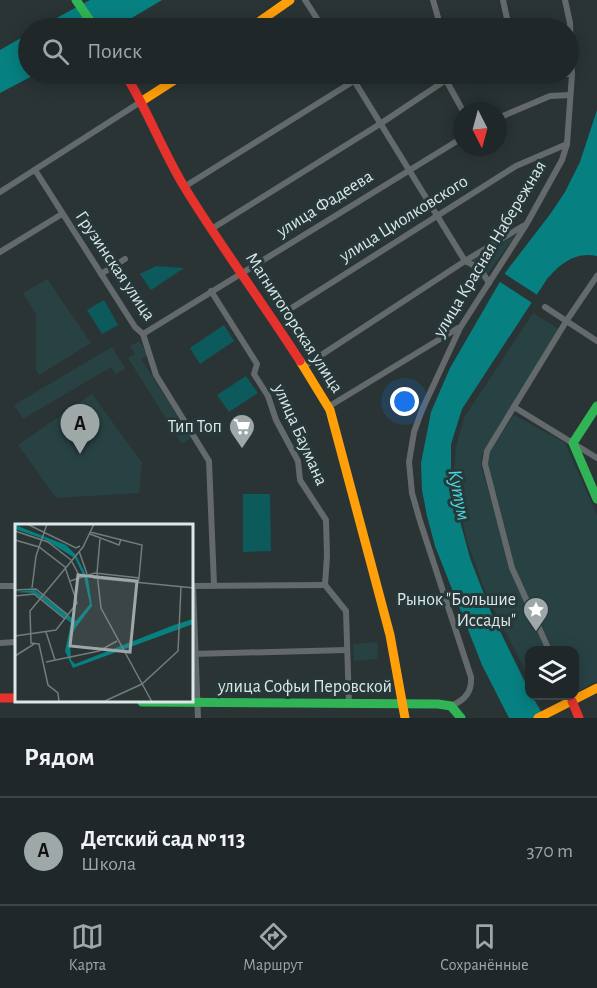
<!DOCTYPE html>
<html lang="ru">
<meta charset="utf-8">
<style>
body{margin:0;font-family:"Alegreya Sans",sans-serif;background:#282f30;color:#f1f3f6}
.controls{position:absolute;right:18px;bottom:18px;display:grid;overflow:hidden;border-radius:12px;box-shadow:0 3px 15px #0003}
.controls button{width:54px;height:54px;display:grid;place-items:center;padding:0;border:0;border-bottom:2px solid #3d4445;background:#202728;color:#f1f3f6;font:30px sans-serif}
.compass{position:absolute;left:453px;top:102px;width:54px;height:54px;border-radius:50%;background:#202728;box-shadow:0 3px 15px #0003;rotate:174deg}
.you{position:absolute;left:405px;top:402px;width:21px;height:21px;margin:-15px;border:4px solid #fff;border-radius:50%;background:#1a73e8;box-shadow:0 0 0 9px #1a73e833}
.badge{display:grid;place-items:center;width:39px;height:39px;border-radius:50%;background:#9ea8a9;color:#111;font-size:20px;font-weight:700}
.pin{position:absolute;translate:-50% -50px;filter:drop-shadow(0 2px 3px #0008)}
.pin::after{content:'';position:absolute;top:32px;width:21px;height:18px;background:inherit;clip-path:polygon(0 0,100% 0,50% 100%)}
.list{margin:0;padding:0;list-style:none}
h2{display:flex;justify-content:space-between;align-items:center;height:78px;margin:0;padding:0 24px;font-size:26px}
h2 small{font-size:20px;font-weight:400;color:#a2a5a8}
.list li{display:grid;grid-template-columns:39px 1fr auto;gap:18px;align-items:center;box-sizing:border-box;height:108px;padding:0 24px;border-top:2px solid #3d4445}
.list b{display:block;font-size:22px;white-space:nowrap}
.list p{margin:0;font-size:20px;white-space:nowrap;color:#a2a5a8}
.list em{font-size:20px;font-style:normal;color:#a2a5a8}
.icon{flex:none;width:33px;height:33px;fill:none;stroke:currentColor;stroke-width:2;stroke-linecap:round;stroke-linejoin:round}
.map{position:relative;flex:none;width:597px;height:718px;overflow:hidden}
.search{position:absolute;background:#202728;box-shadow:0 3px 15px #0003;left:18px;right:18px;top:18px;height:66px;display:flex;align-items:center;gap:15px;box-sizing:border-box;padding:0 21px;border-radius:33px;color:#a2a5a8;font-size:22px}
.sheet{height:186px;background:#202728}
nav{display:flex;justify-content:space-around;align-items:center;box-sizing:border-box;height:84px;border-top:2px solid #3d4445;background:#202728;font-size:16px;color:#a2a5a8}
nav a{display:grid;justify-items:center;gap:3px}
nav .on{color:#9ea8a9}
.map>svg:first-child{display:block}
.built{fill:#284243}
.green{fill:#0d5a5d}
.water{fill:#078082}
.pier{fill:#2a3435}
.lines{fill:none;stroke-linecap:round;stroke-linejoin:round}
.street{stroke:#646a6b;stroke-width:6}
.fast{stroke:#30b455;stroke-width:9}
.slow{stroke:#ff9f0a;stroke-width:9}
.jam{stroke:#e5322d;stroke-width:9}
.labels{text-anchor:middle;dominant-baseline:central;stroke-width:6;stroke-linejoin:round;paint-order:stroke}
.street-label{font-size:18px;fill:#dce7e7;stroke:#263839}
.poi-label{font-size:18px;fill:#dce7e7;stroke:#263839;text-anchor:end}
.water-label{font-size:20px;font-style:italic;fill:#49d8dd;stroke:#263839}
.inset-road{fill:none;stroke:#717c7c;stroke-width:1.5}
.view{fill:#9ea8a9;fill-opacity:0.15;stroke:#9ea8a9;stroke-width:3}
.inset-edge{fill:none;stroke:#dce7e7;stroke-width:3}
</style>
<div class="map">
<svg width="597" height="718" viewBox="0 0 597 718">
<rect width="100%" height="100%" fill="#2a3435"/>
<!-- built -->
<g class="built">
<path d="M516,235L482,281L477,271L465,265Z"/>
<path d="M47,279L91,343L39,375L36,369V314L23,293Z"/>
<path d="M533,313L559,329L482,454L481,466L515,582L547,650H530L529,678L487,596L467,541L453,481L456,447L464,418Z"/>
<path d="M139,341L148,355L141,359L191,438L182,444L128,358L135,354L130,346Z"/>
<path d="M112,347L125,368L116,374L111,367L23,419L14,405Z"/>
<path d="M92,394L142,463L139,493L56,498L18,445Z"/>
<path d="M514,415L565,443L597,515V681L575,693L574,650H553L514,568L488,466L490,451Z"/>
<path d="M377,642L378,659L354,661L353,644Z"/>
</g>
<!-- green -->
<g class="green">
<path d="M156,266L184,268L151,290L140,274Z"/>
<path d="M104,300L118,325L102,334L87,310Z"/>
<path d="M224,325L234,341L200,364L190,348Z"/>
<path d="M246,376L258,393L229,412L217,395Z"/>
<path d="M243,494H270L271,551L243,552Z"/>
</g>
<!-- water -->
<g class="water">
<path d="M90,0H162L115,28H38Z"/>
<path d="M28,34V74H36L0,93V50Z"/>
<path d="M597,110V256C575,251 560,264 547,279L462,409L451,444V488L470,558L492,615L529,690L530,696H532L545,718H509L482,665L435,546L427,516L422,490L421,463L431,412L450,368L505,273L551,213L565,192L580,162Z"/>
</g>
<!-- pier -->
<path class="pier" d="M502,272L539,296L534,304L497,280Z"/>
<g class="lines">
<!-- street -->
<g class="street">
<path d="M305,0L323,28"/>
<path d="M433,0L441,28"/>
<path d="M503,0L509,28"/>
<path d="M350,74L465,261"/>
<path d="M560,74H572"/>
<path d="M446,80L463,111"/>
<path d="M498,118L550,96L570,95"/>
<path d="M35,170L135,327L143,334L156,375L209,461L214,585"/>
<path d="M184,187L365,74"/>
<path d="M0,192L142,101"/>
<path d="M213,228L380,124L446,80L471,74"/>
<path d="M0,252L62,214"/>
<path d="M465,261C477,266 483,272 489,283"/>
<path d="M101,274L125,259"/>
<path d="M211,291L257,364L254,374L268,396L276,420L298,461L300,480L326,520L327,556L325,585L346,611L349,704"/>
<path d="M545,307L597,341"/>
<path d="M290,309L516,166L567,144"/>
<path d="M143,334L462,138"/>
<path d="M303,367L465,261L523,226"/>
<path d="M328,407L458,328"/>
<path d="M514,407L597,458"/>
<path d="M0,586H16"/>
<path d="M192,586L325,585"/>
<path d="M193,586L198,718"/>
<path d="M0,643L16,642"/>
<path d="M549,650L512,568L485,464L487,451L567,320L597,276"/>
<path d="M192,654L347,650"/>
<path d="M451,706C465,700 472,692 471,677L420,521L412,493L409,462L414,432L422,410L460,328L526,225L562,160L567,144L572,74L570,23L565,0"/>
</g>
<!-- fast -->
<g class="fast">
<path d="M76,0L95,28"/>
<path d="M597,406L573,443L597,499"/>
<path d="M142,702L438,704L451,706L461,718"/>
</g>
<!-- slow -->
<g class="slow">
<path d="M250,28L290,0"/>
<path d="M142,101L184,74"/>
<path d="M300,361L330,410L390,635L405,718"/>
<path d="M538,718L597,688"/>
</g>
<!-- jam -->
<g class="jam">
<path d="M125,74C148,111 163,152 185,188C221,247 263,303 300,361"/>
<path d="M0,698H16"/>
<path d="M572,701L579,718"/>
</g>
</g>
<!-- icons -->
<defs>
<symbol id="supermarket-pin" viewBox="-11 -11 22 30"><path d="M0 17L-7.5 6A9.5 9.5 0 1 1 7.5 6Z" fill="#9ea8a9" stroke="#263839"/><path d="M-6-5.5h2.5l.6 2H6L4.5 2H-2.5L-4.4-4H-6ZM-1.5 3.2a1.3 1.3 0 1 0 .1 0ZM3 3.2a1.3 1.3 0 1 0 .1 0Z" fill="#fff"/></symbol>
<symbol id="sight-pin" viewBox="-11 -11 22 30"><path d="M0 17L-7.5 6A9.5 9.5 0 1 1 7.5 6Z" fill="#9ea8a9" stroke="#263839"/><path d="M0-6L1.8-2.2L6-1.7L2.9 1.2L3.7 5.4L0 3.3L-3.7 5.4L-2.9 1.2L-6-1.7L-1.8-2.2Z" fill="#fff"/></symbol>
</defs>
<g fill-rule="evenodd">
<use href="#supermarket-pin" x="227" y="412" width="30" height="40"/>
<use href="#sight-pin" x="521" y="595" width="30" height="40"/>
</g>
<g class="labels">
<!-- street labels -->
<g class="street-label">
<text transform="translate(325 204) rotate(-32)">улица Фадеева</text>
<text transform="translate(404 219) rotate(-32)">улица Циолковского</text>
<text transform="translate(490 249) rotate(-59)">улица Красная Набережная</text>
<text transform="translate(115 266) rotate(56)">Грузинская улица</text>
<text transform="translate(294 323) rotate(57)">Магнитогорская улица</text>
<text transform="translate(300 435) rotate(66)">улица Баумана</text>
<text x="305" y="687">улица Софьи Перовской</text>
</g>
<!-- poi labels -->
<g class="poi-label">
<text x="222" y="427">Тип Топ</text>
<text x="516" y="600">Рынок "Большие<tspan x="516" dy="21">Иссады"</tspan></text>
</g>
<!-- water labels -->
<g class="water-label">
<text transform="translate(459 495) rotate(79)">Кутум</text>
</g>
</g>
<!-- overview -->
<g transform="translate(15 524)">
<rect width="178" height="178" fill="#2a3435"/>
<path d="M0,1L51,21L61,31L73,55L77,82L59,106L55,119L56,136L60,140L159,101L178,95V100L58,144L50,127L56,99L19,69L0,68L20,66L61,97L75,80L69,53L60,34L29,15L0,5Z" fill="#078082"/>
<path class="inset-road" d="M12,0L61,24L65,22M0,7L33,18L56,36M75,8L127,21L124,54M75,10L104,21L106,15M0,16L24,23L50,43L62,79L41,106L0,112M64,27L72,50M56,36L65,53M82,49L85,15M82,49L86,84L137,178M74,50L79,54L179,64M55,57L80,49L124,54L123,59M17,64L21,32L32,0M0,66L21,65L53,91M0,72L19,70L50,95M31,108L40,136M0,132L19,120M31,138L84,127L102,117M15,178L90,177L127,160L163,127L166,63M44,178L43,169L33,161L24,120L16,119L15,87L68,23L79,0"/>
<path class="view" d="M63,51L122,57L115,128L55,122Z"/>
<rect width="178" height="178" class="inset-edge"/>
</g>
</svg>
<div class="controls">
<button><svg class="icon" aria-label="layers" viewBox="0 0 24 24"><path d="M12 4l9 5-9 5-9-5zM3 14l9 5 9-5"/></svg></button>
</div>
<svg class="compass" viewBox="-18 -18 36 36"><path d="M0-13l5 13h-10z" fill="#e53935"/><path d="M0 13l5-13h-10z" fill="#a2a5a8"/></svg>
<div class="you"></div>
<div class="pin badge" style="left:80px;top:454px">A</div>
<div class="search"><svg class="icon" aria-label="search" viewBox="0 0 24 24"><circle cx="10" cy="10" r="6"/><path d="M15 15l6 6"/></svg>Поиск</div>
</div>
<section class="sheet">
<h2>Рядом<small></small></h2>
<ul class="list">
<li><span class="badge">A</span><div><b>Детский сад № 113</b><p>Школа</p></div><em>370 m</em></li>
</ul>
</section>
<nav>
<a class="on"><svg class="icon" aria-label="map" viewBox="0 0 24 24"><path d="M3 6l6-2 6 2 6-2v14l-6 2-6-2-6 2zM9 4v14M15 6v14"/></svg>Карта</a>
<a><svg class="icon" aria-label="directions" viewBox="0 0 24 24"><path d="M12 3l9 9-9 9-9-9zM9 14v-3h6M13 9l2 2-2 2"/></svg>Маршрут</a>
<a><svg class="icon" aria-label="saved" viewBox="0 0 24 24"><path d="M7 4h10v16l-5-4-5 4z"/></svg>Сохранённые</a>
</nav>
